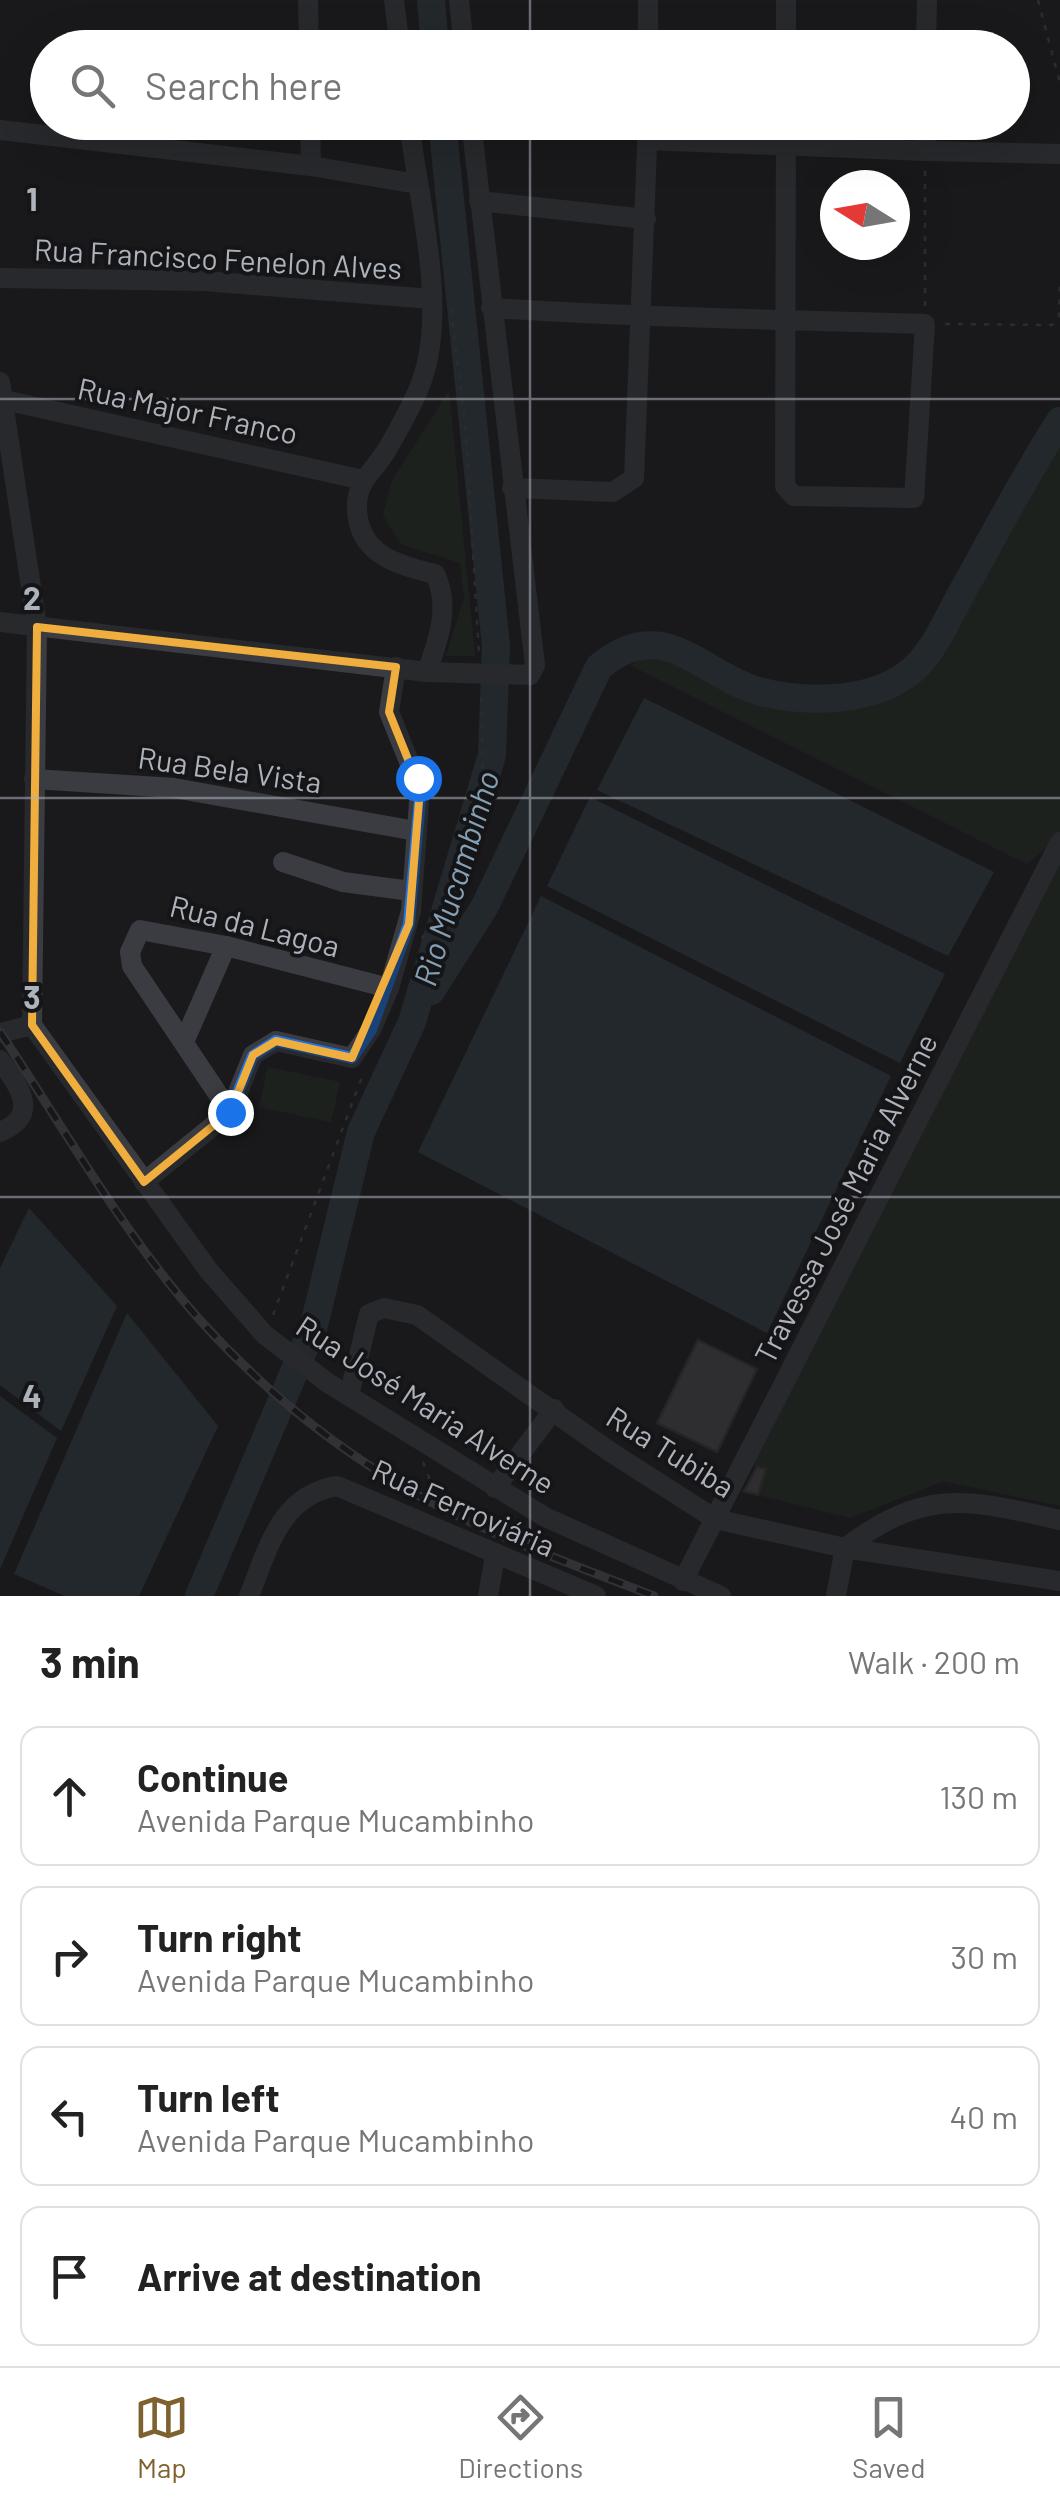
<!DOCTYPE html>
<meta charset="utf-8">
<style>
body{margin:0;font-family:Barlow,sans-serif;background:#f2f2f2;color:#222}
.compass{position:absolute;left:820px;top:170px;width:90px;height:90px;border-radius:50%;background:#fff;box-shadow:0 10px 40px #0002;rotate:281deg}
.stop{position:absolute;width:30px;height:30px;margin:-22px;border:8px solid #1a73e8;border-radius:50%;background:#fff}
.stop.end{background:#1a73e8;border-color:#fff;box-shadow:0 2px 10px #0008}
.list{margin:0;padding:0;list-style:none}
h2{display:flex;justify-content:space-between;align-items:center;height:130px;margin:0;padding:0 40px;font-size:42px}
h2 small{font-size:32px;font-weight:400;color:#767676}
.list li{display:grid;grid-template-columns:65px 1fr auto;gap:30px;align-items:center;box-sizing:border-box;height:140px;margin:0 20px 20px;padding:0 20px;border:2px solid #e0e0e0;border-radius:20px}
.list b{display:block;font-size:38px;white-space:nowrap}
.list p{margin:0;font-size:32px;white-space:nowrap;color:#767676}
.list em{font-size:32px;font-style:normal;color:#767676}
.icon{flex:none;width:55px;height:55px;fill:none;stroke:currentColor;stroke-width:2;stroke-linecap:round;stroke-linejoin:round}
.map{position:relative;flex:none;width:1060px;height:1596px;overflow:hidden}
.search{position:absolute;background:#fff;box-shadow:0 10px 40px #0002;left:30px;right:30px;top:30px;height:110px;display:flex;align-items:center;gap:25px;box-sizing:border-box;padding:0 35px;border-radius:55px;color:#767676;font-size:38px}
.sheet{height:770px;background:#fff}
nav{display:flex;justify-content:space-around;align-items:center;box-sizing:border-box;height:140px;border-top:2px solid #e0e0e0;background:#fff;font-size:28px;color:#767676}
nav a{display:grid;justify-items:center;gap:5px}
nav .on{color:#7f612f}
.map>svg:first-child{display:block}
.green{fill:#222a22}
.water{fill:#303a40}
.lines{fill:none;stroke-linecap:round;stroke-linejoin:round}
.river{stroke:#303a40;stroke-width:28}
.building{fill:#47484c;stroke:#343438;stroke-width:2.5}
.path{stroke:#414348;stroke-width:2.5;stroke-dasharray:5 8;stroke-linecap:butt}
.minor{stroke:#3b3c41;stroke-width:20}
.rail-casing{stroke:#4e5056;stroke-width:9}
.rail{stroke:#151517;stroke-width:5;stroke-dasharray:15;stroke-linecap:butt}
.route{stroke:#1a73e8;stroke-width:12}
.marked{fill:none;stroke:#f0ae3e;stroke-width:8;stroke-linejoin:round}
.grid{fill:none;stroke:#adb2bb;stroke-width:2.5;stroke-opacity:0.55}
.labels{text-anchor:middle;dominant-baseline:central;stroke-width:8;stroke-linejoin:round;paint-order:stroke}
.street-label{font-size:30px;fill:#adb2bb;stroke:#151517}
.water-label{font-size:32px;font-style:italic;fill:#85a0b5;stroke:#151517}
.grid-label{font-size:32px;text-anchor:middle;font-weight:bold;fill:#adb2bb;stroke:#151517;stroke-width:8;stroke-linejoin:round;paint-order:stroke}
</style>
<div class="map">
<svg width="1060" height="1596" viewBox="0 0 1060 1596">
<rect width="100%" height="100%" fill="#1a1a1c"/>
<!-- green -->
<g class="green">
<path d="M449,391L475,656H446L464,598L460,563L401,544L383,515L392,481Z"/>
<path d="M1060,421V836L1027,864L632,666L651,646L692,654L757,690L832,699L876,691L908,674L939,633Z"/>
<path d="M1060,842V1506L943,1481L850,1518L758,1495L766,1469L746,1464Z"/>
<path d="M268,1067L340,1082L331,1122L259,1107Z"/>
</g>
<!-- water -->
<g class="water">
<path d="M644,698L994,872L948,956L597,790Z"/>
<path d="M590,797L945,974L900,1063L547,886Z"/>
<path d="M541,896L891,1076L767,1333L418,1152Z"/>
<path d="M29,1208L117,1306L61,1431L0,1385V1268Z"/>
<path d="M127,1313L218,1426L139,1596H65L14,1574Z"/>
<path d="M0,1396L57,1438L0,1569Z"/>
</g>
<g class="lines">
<!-- river -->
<g class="river">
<path d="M431,0L435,48"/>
<path d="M431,991L485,906L599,667C663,613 700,674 758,691C803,703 867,703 906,675C931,658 947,620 961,594C994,536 1024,476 1060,421"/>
<path d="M199,1596L314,1325L361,1132L412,1022L492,755L496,646L442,122"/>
</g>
</g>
<!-- building -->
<g class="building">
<path d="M698,1340L757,1369L717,1452L657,1423Z"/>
<path d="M757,1467L766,1469L758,1495L744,1491Z"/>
</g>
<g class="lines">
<!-- path -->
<g class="path">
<path d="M1038,0L1060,83"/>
<path d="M925,306V169"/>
<path d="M451,309L466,433L479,654"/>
<path d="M945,324L1052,325L1059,316L1060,281"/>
<path d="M422,939L445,892L483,765L481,692"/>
<path d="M273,1315L363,1074"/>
<path d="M423,1462L442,1510"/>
</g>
<!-- minor -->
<g class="minor">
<path d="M308,0L309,48"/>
<path d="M394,0L400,48"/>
<path d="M459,0L464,48"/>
<path d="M786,0V48"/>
<path d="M648,48V0"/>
<path d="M926,48L927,0"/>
<path d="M310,122L311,166"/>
<path d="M409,122C418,199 448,306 422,380C414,403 400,427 388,448C376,469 356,481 357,507C357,554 397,565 435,574C451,606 438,641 427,672"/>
<path d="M0,130L311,166L417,184"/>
<path d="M647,140L925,151L926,122"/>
<path d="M925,151L1060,154"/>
<path d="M479,201L646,219"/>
<path d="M0,278L204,281L432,299"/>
<path d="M491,308C636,317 780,320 925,324L914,498L794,496L785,486L786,122"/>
<path d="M0,382L37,627L32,1025"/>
<path d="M0,399L363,480"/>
<path d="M512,488L613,492L634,478L648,122"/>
<path d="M0,622L427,672L530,675L535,665L471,122"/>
<path d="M34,779L174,788L416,831"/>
<path d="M283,862L343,882L411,891"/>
<path d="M32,1025L209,1271L265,1335L328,1383L545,1517L721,1596"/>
<path d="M0,1033L32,1025"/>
<path d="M184,1042L226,946"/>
<path d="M0,1060C19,1085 41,1115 0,1132"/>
<path d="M230,1112L132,966L130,952L140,930L226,946L389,988"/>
<path d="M144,1182L230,1112L253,1055L276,1041L352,1058L371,1030L389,988L411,911L420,789L389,712L396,667"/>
<path d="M349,1396L369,1314L384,1308L417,1315L609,1451L715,1519L845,1548L1060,1581"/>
<path d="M495,1488L554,1409"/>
<path d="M683,1581L1060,842"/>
<path d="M249,1596C268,1549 280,1495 337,1486L596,1596"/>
<path d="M488,1596L495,1556"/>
<path d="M836,1596L845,1548C926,1487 967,1499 1060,1520"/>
</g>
<defs>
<path id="rail" d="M0,1032C64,1128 122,1232 199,1319C252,1378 317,1433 384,1475C465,1527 564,1561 654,1596"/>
</defs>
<!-- rail casing -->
<use href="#rail" class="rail-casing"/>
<!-- rail -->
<use href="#rail" class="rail"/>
</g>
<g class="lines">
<!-- route -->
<path class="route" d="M230,1112L253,1056L276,1041L352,1058L371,1030L409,924L420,800L418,778"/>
</g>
<!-- marked area -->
<path d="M0 0H1060V1596H0ZM37,627L396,667L389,712L420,789L409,924L352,1058L276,1041L253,1055L230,1112L144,1182L32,1025Z" fill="#1a1a1c" fill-opacity=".55" fill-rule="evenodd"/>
<path class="marked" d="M37,627L396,667L389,712L420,789L409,924L352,1058L276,1041L253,1055L230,1112L144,1182L32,1025Z"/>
<!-- grid -->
<path class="grid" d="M530,0V48M530,122V1596M0,399H1060M0,798H1060M0,1197H1060"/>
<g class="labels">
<!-- street labels -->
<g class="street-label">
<text transform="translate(218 258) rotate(3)">Rua Francisco Fenelon Alves</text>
<text transform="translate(188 410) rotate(12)">Rua Major Franco</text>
<text transform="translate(230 769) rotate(8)">Rua Bela Vista</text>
<text transform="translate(255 925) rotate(14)">Rua da Lagoa</text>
<text transform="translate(845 1198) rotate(-63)">Travessa José Maria Alverne</text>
<text transform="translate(426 1404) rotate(33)">Rua José Maria Alverne</text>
<text transform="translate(671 1451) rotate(32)">Rua Tubiba</text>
<text transform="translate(464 1507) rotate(24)">Rua Ferroviária</text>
</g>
<!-- water labels -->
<g class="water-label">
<text transform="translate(455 878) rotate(-73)">Rio Mucambinho</text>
</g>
</g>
<g class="grid-label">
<text x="32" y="211">1</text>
<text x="32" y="610">2</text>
<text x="32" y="1009">3</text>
<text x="32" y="1408">4</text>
</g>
</svg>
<svg class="compass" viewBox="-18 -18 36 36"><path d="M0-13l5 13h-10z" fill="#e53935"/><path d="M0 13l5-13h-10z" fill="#767676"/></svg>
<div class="stop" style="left:418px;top:778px"></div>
<div class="stop end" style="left:230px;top:1112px"></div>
<div class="search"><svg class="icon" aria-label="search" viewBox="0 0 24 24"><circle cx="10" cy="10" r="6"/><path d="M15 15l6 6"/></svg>Search here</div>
</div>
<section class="sheet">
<h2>3 min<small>Walk · 200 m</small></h2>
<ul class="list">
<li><svg class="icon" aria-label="ahead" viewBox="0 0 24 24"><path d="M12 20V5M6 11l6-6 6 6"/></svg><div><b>Continue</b><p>Avenida Parque Mucambinho</p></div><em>130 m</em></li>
<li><svg class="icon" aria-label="right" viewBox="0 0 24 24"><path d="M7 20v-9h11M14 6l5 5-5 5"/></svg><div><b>Turn right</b><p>Avenida Parque Mucambinho</p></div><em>30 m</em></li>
<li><svg class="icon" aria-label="left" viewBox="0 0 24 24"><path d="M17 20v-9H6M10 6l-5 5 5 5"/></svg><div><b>Turn left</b><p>Avenida Parque Mucambinho</p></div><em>40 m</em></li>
<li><svg class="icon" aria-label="arrive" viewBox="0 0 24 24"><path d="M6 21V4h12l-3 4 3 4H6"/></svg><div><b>Arrive at destination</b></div></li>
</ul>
</section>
<nav>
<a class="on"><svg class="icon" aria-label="map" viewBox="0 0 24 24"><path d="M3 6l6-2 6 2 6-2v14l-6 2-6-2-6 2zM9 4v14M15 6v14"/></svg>Map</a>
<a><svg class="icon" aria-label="directions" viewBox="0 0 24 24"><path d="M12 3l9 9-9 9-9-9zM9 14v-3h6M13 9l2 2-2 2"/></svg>Directions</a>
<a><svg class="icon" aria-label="saved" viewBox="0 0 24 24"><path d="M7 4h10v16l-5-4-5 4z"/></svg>Saved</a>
</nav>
